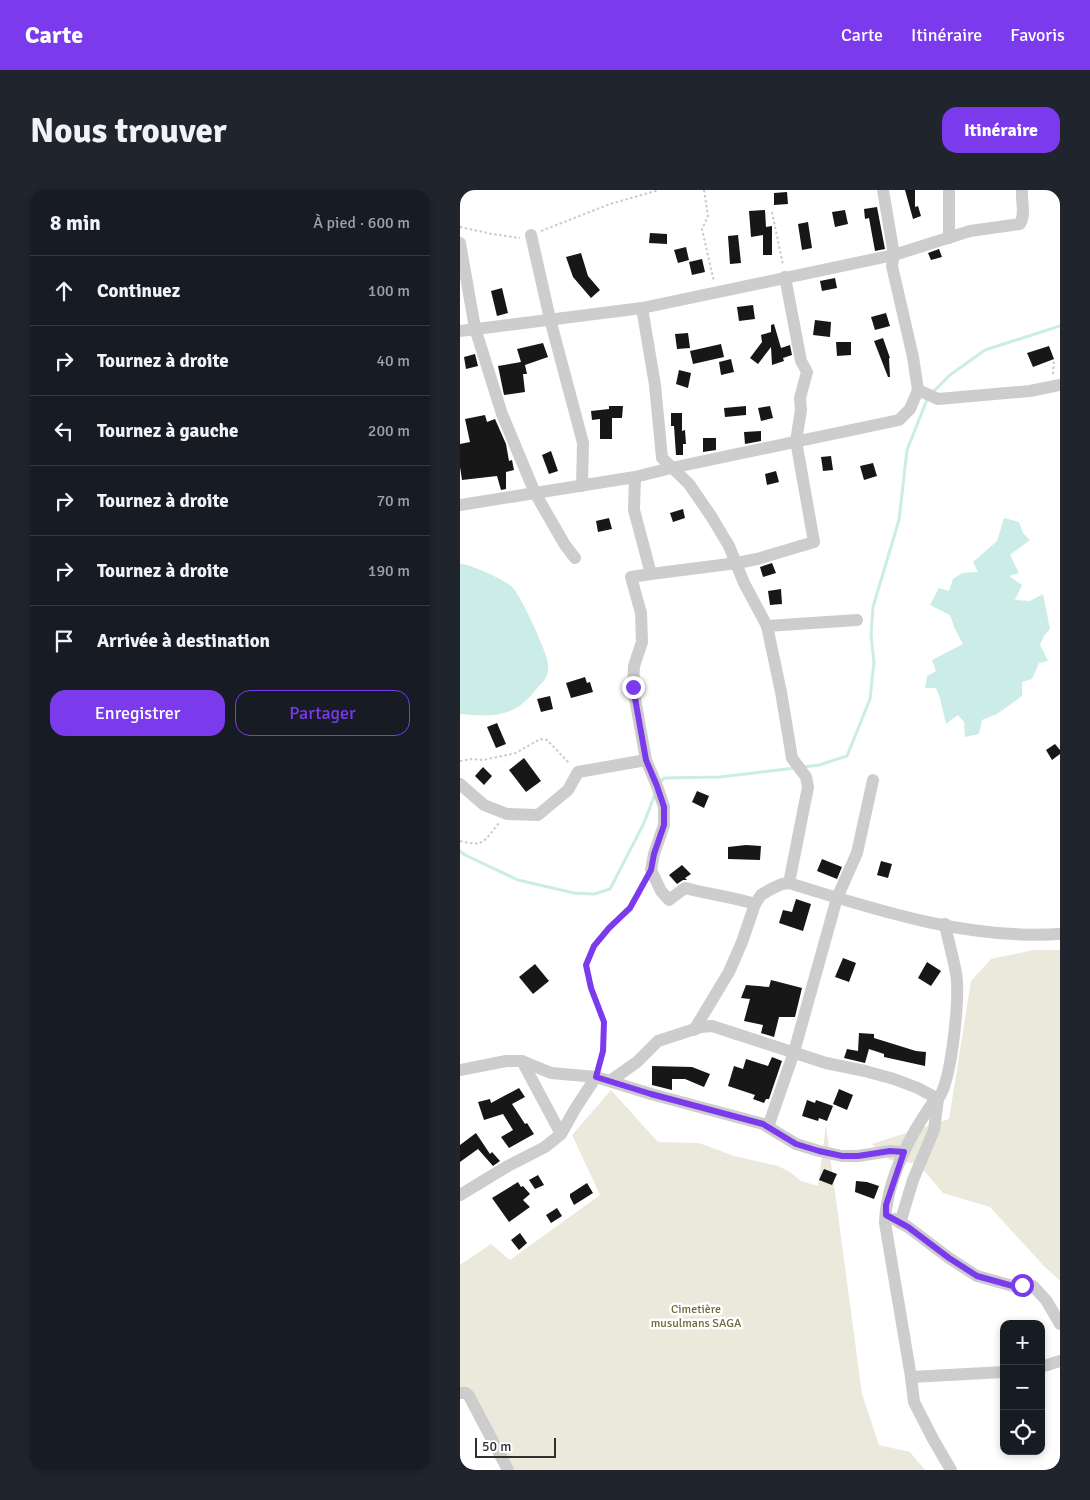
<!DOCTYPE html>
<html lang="fr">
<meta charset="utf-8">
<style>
body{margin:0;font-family:Signika,sans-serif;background:#20242c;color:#f1f3f6}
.controls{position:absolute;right:15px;bottom:15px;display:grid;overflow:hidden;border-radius:10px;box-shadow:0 2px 8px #0003}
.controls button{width:45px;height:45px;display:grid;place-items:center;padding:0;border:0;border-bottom:1px solid #363941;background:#171b24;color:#f1f3f6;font:25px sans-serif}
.scale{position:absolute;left:15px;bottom:12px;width:81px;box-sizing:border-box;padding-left:5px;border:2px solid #303030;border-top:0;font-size:14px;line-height:18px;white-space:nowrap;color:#303030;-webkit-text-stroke:4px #fff;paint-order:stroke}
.stop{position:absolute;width:15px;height:15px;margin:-11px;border:4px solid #7c3aed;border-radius:50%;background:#fff}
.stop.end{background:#7c3aed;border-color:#fff;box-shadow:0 1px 5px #0008}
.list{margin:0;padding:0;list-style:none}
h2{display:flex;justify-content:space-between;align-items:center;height:65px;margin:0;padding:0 20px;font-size:21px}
h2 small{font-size:16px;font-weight:400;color:#9ea1a6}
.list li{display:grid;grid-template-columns:32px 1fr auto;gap:15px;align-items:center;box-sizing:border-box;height:70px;padding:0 20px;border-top:1px solid #363941}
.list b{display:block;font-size:19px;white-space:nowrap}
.list em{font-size:16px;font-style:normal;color:#9ea1a6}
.actions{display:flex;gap:10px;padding:15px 20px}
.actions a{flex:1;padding:11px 0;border:1px solid #7c3aed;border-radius:15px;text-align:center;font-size:18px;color:#7c3aed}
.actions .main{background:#7c3aed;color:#fff}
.icon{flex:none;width:28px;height:28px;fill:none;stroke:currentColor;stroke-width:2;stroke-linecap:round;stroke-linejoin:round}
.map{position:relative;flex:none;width:600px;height:1280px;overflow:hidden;border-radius:15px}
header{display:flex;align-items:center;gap:30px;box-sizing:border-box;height:70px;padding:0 25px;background:#7c3aed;color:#fff}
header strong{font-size:24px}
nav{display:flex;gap:28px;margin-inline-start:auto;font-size:18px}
.intro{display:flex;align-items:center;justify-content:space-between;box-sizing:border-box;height:120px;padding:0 30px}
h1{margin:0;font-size:35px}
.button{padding:12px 22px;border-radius:15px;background:#7c3aed;color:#fff;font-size:18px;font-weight:700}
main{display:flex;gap:30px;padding:0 30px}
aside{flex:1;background:#171b24;border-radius:15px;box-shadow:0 2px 8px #0003}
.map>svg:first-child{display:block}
.green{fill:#eae9dc}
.water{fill:#cbece7}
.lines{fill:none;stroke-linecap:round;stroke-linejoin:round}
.stream{stroke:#cbece7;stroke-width:3}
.building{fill:#171717}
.path{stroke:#cacaca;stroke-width:2;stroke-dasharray:2.5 2.5;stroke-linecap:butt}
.minor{stroke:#cdcdcd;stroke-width:12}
.route{stroke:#7c3aed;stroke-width:6}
.labels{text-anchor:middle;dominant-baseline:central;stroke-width:5;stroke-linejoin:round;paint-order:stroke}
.park-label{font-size:12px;fill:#6b6b3e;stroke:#fff}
</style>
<header>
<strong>Carte</strong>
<nav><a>Carte</a><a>Itinéraire</a><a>Favoris</a></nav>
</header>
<div class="intro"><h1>Nous trouver</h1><a class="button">Itinéraire</a></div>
<main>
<aside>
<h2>8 min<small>À pied · 600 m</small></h2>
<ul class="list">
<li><svg class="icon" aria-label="ahead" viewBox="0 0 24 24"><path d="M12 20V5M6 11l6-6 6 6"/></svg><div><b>Continuez</b></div><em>100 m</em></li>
<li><svg class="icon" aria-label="right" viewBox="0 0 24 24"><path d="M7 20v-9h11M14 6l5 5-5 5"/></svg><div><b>Tournez à droite</b></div><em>40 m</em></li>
<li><svg class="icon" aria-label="left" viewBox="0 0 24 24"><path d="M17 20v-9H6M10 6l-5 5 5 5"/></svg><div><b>Tournez à gauche</b></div><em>200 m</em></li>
<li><svg class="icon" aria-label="right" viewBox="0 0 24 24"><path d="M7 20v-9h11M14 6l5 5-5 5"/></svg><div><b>Tournez à droite</b></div><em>70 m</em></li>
<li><svg class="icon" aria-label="right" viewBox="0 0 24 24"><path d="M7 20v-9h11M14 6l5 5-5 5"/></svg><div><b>Tournez à droite</b></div><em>190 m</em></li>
<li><svg class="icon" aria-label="arrive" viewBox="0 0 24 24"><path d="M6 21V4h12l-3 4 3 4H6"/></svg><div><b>Arrivée à destination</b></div></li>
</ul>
<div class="actions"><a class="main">Enregistrer</a><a>Partager</a></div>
</aside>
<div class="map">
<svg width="600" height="1280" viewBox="0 0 600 1280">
<rect width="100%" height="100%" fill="#fff"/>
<!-- green -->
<g class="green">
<path d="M573,760H600V1091L583,1075L530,1017L483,1003L458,974L430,970L412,954L489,929L511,791L531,769Z"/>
<path d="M151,900L198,952L239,953L274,966L318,976L330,982L341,991L358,996L366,935L402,1204L419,1255L450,1262L465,1280H52L0,1201V1075L31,1054L50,1070L140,1005L112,945Z"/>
</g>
<!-- water -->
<g class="water">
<path d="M544,328L559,332L563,343L570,350L550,365L559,383L549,386L562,395L555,410L570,411L583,404L590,439L584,446L580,455L588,471L579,473L572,489L562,492V506L537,524L522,530L519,544L505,547L504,532L498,525L486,534L480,508L476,498H465L467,486L476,481L472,470L503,454L495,439L490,425L470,415L479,398L489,401L493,389L502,383L518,382L513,372L537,351Z"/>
<path d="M0,374C8,373 46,390 52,397C61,405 84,457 87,469C88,473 89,481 87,485C86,489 81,494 78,497C55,528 35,527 0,524Z"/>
</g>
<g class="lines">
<!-- stream -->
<g class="stream">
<path d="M472,203L490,185L525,160L600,136"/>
<path d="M343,577L359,575L387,566L410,509L414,472L411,445L413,417L439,330L447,260L468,207"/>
<path d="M199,594L204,588L260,587L335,578"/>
<path d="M0,661L5,665L58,690L114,703L134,704L150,699L184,633L195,604"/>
</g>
</g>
<!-- building -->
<g class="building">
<path d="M445,0H455V17L458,16L461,26L453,29Z"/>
<path d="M327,2L328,14L314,15V3Z"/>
<path d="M417,17L425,59L415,61L409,28L405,29L404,19Z"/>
<path d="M305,20L306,37L312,36V65H303V45L291,47L289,21Z"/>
<path d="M385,20L388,34L375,37L372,22Z"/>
<path d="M348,32L352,58L342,60L338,34Z"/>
<path d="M190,43L207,44V54L189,53Z"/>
<path d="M278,45L281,73L270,74L268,46Z"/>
<path d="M226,57L229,70L218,73L214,60Z"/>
<path d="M479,59L482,67L471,70L468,63Z"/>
<path d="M121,63L128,86L140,100L131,108L113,87L106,67Z"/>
<path d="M242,69L245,82L232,85L229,72Z"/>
<path d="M375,88L377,98L362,101L360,91Z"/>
<path d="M42,98L48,123L37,126L31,101Z"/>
<path d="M293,115L295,129L279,131L277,117Z"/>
<path d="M426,123L430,136L415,140L411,127Z"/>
<path d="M355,130L371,132L370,147L353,145Z"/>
<path d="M314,134L321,158L330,155L332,165L323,168L324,171L312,175L311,157L298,174L290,168L302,152L301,145L311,142V135Z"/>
<path d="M228,143L230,158L217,159L215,144Z"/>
<path d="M423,148L430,168H429L430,187H428L414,151Z"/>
<path d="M376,152H391V165L377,166Z"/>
<path d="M83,153L88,167L65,175L67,184H63L65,202L44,205L38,176L61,172L57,159Z"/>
<path d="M261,154L264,167L233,174L230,161Z"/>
<path d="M589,156L594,169L573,177L567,163Z"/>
<path d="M15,164L18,176L6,179L4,167Z"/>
<path d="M271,169L274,182L261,185L259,172Z"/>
<path d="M219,180L231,183L228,198L216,194Z"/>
<path d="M149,216H163L162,228H152V249H140V229L132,230L131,221L149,219Z"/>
<path d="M286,216V225L265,227L264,218Z"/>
<path d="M310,216L313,228L301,231L298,218Z"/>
<path d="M211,223H222V241L225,240L226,254H223V265H216L214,236H211Z"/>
<path d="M25,225L27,232L35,229L46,254L49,271L52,270L54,280L46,282V299L41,300L37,286L2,290L0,277V254L10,252L5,229Z"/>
<path d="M301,241V251L285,254L284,242Z"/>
<path d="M243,248H256V260L243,262Z"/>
<path d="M91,261L98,281L89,284L82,265Z"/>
<path d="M371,266L373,280L363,281L361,267Z"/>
<path d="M413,273L417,286L404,290L400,276Z"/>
<path d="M316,281L319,292L307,295L305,284Z"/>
<path d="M223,319L225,328L213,332L210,323Z"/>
<path d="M149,328L152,339L138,342L136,331Z"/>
<path d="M312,373L316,383L303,387L300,377Z"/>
<path d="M321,399L322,414L310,415L308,401Z"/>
<path d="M125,487L127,493L130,492L133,502L111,508L106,493Z"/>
<path d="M90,506L93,519L81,522L77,509Z"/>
<path d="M37,533L46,554L36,558L27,537Z"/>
<path d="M595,554L600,560V564L592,570L586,560Z"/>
<path d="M64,568L81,591L66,602L49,580Z"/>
<path d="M23,577L32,586L24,595L15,586Z"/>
<path d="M237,601L249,606L244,618L232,612Z"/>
<path d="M286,655L301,656L300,670L268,669V657Z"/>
<path d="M362,669L382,677L377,689L357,681Z"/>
<path d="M421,671L432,674L428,688L417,685Z"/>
<path d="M222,675L231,684L225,688L227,690H223L217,694L209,685Z"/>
<path d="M336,709L351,714L343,741L319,733L323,720L332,722Z"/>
<path d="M383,768L396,773L389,792L375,787Z"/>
<path d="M467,772L481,781L471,796L458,788Z"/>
<path d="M75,774L89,791L73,804L59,787Z"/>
<path d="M311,790L342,798L335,827H319L314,847L301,843L303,835L284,831L290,809L281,808L286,795L309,797Z"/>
<path d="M399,843L414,844V848L456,861L466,862L465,876L424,867V864L409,859L405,873L384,868L387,859L398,861Z"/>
<path d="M312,867L322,871L309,909H306L304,913L293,909L295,905L268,896L274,876L283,879L286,869L308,876Z"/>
<path d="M192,876L232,877L250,884L244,897L225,889H212V900L192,895Z"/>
<path d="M59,898L65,907L52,914L65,934L67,933L74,944L49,958L41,947L53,940L43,924L24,930L18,912L30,909L31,913Z"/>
<path d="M379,899L393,905L387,920L373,914Z"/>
<path d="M347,910L355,913L356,910L373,916L367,931L359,928L358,931L342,926Z"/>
<path d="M16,943L30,964L32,962L40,971L33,976L18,959L0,972V955Z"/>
<path d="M364,979L377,984L372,995L359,990Z"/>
<path d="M78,985L84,995L75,999L69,990Z"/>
<path d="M396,991L407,992L419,996L414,1009L395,1002Z"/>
<path d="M58,992L61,997L63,996L70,1004L63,1010L70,1017L49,1032L32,1008Z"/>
<path d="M127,993L133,1003L114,1015L110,1007V1004Z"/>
<path d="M97,1018L102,1026L91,1033L86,1025Z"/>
<path d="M60,1043L67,1053L59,1060L51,1050Z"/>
</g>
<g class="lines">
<!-- path -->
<g class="path">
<path d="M244,0L248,26L242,39L254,92"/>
<path d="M312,22L323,75"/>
<path d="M0,37L32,44L60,48"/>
<path d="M81,41L150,14L199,0"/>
<path d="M593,184L594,169"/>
<path d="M0,571L13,569L23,570L56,563L80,549L87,550L110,574"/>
<path d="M0,651C25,657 23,652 39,633"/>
<path d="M139,875C143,862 147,843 143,829C139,816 124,787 126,774C130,749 157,736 170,717C175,709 179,701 184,693"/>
</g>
<!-- minor -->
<g class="minor">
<path d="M423,0L434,65L432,76L453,167L458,200L478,209L570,201L600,195"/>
<path d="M71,45L90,129L123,253L122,296"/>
<path d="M489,48V0"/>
<path d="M0,53L15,138L42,224L75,303L105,355L115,368"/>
<path d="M182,118L195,195L202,268L229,294L251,326L269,356L284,393L307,436L321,502L332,568L346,587L348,597L329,693"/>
<path d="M0,141L182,118L434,65L510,41L560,34C566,24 561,11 562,0"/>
<path d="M175,287L174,320L191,384L171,387L181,423L182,452L174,476L173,497L186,570L197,596L204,617V635L194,664L191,680L201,701L209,710L225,698C248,704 272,707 295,714"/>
<path d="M0,315L175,287L211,278L439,230L450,219L458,200"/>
<path d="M191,384L277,373L297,369L354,352L336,251L341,220L340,208L347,182L341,171L325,87"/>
<path d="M307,436L397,430"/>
<path d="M0,594L24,615L47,624L78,625L108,600L118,582L186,570"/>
<path d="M485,734C488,751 493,766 496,783C500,807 492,885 480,906C478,909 475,911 472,914C449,946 426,993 425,1033L451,1187L454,1212L473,1249L491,1280"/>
<path d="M234,840L269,782L282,752L295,714L301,705L311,699L322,694L329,693C416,720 508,750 600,744"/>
<path d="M62,871L101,944"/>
<path d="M0,880L46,871H62L91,883L136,887L191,904L303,934L336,954L359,961L382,966H398L430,961L444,962"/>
<path d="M150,891L177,872L198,851L241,837L252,836L366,873L405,881L434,889L458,898L478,909L474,940L453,990L440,1033"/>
<path d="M308,937L334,862L377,708L397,663L413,590"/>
<path d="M0,1005L48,976L85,957L101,944L115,919L136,887"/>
<path d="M434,1029L448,1037L489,1068L517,1086L553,1096H573L586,1110L600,1134"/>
<path d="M581,1177L600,1171"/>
<path d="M451,1187L544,1182"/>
<path d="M0,1203H6L9,1206L48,1280"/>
</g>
</g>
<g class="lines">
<!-- route -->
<path class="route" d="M173,497L186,570L197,596L204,617V635L194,664L191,680L170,718L149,738L134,756L126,775L131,798L144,832L143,861L136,887L191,904L303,934L336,954L359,961L382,966H398L430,961L444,962L426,1015V1025L448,1037L489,1068L517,1086L553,1096L562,1095"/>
</g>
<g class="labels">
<!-- park labels -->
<g class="park-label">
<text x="236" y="1119">Cimetière<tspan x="236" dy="14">musulmans SAGA</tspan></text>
</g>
</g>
</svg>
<div class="controls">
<button>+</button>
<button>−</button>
<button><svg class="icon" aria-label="locate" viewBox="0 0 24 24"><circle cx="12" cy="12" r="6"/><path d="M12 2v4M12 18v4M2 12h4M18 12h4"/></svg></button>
</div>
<div class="scale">50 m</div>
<div class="stop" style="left:562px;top:1095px"></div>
<div class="stop end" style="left:173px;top:497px"></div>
</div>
</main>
